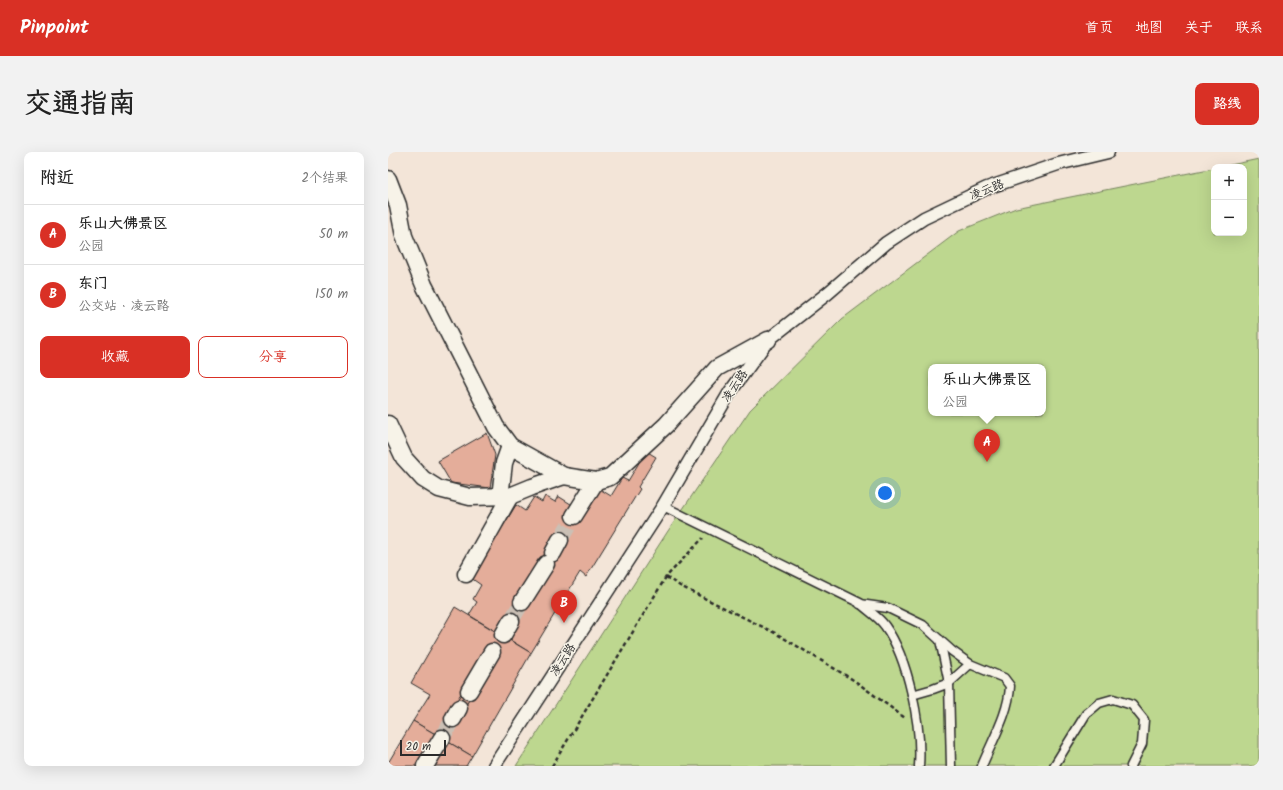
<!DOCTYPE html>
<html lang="zh">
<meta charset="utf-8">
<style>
body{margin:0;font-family:Kalam,"LXGW WenKai TC",sans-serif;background:#f2f2f2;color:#222}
.controls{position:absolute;right:12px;top:12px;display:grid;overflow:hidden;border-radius:8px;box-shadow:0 4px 16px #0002}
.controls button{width:36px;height:36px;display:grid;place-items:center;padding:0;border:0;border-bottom:1px solid #e0e0e0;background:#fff;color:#222;font:20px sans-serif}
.scale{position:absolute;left:12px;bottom:10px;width:46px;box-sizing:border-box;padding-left:4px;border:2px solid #2b2b2b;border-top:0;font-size:11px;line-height:14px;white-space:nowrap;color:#2b2b2b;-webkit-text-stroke:3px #f7f3e8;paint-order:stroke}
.you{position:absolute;left:497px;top:341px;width:14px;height:14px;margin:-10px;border:3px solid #fff;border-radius:50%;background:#1a73e8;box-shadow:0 0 0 6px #1a73e833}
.badge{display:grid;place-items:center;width:26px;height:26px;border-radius:50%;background:#d93025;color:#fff;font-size:13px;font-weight:700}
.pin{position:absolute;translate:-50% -33px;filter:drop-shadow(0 1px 2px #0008)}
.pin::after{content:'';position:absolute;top:21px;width:14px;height:12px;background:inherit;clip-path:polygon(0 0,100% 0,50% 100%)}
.popup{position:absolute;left:540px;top:212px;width:118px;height:52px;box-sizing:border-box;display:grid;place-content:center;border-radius:8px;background:#fff;filter:drop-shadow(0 1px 3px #0005);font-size:13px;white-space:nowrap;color:#767676}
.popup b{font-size:15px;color:#222}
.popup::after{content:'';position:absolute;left:50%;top:100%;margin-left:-8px;border:8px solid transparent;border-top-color:#fff}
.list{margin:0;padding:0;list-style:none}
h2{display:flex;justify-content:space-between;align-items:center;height:52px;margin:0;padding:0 16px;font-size:17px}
h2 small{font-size:13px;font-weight:400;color:#767676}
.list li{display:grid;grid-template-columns:26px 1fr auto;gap:12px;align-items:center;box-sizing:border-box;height:60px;padding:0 16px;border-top:1px solid #e0e0e0}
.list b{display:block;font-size:15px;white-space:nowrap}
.list p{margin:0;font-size:13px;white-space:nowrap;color:#767676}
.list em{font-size:13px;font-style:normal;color:#767676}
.actions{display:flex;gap:8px;padding:12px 16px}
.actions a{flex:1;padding:9px 0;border:1px solid #d93025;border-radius:8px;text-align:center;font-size:14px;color:#d93025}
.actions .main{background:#d93025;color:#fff}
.map{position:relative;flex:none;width:871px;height:614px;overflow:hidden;border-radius:8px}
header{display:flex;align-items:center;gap:24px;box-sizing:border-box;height:56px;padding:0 20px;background:#d93025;color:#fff}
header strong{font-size:19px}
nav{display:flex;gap:22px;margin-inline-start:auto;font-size:14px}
.intro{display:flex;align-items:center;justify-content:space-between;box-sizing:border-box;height:96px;padding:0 24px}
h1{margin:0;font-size:28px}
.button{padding:10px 18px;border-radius:8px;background:#d93025;color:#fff;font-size:14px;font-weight:700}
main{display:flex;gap:24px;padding:0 24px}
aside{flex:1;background:#fff;border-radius:8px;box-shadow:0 4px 16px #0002}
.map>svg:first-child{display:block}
.green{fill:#bdd78f;stroke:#74815d;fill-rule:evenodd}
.building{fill:#e4ad9a;stroke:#2b2b2b}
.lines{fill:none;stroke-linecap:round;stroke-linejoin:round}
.minor-tunnel{stroke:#cbc0b5;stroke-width:16;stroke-dasharray:16 8;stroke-linecap:butt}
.service-casing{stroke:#2b2b2b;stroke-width:11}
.pedestrian-casing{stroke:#2b2b2b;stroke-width:15}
.minor-casing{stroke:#2b2b2b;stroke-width:19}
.path{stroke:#2b2b2b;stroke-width:2.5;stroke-dasharray:4 3;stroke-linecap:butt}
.service{stroke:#f7f3e8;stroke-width:8}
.pedestrian{stroke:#f7f3e8;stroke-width:12}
.minor{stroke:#f7f3e8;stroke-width:16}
.labels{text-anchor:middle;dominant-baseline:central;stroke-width:3;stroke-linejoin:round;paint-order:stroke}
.street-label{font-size:12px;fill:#2b2b2b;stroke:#f7f3e8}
</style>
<header>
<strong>Pinpoint</strong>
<nav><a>首页</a><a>地图</a><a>关于</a><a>联系</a></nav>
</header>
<div class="intro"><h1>交通指南</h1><a class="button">路线</a></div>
<main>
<aside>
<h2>附近<small>2个结果</small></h2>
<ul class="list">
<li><span class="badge">A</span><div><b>乐山大佛景区</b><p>公园</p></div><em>50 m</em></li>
<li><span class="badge">B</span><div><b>东门</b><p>公交站 · 凌云路</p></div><em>150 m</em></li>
</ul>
<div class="actions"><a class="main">收藏</a><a>分享</a></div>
</aside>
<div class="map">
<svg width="871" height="614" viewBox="0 0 871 614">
<rect width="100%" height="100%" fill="#f3e5d8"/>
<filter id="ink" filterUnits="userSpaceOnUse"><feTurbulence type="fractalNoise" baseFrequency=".025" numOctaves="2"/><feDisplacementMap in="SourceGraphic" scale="8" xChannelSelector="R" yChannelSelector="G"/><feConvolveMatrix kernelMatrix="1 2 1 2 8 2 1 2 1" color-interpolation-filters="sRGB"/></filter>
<g filter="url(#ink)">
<!-- green -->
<path class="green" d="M871,7V614H128L280,379L362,258L454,167L571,79L628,56L826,16V81H856V15H833ZM543,215H655V261H543Z"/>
<!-- building -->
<g class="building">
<path d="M99,281L107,303L102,336L63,331L50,309Z"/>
<path d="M258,299L268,305L250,335L252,337L198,425L192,420L143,501L119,486L177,391L167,385L109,480L81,463L89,450L85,447L93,433L83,426L128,353L137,359L146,345L154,350L157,344L167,350L170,344L186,354L210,336L223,344L234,326L240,329Z"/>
<path d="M129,447L139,453L128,471L118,465Z"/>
<path d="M67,455L143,501L84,604L57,588L108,502L99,497L49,583L25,569L42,542L23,531Z"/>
<path d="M76,536L85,541L75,558L66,554Z"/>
<path d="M60,564L69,569L57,588L49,583Z"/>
<path d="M25,569L49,583L31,614H0V611Z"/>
<path d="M57,588L84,604L78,614H42Z"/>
</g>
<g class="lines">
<!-- minor-tunnel -->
<g class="minor-tunnel">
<path d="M172,388L186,364"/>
<path d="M123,469L134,450"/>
<path d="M54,586L65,567"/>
</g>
<defs>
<g id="service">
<path d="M275,354L472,451C479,458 491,465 497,474C520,506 534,574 531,614"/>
<path d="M472,452L500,456L535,473L564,499L582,512L616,526L622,534C621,561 604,589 594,614"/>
<path d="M552,488L561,531L563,614"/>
<path d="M524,543L545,537L561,531L582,512"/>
<path d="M666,614L698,562L711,551L725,547L744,553L756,568L754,592L743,614"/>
</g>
<path id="pedestrian" d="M106,614L275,354L342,240L380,188L440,141L498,91L536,66L599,36L670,12L720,0"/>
<g id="minor">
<path d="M0,27L10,53L16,84L36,133L108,275L122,294L176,324L208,329L222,325L278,273L329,216L380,188"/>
<path d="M0,272L16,306L35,327L51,337L82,345L122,344L144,335L176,324"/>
<path d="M112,345L116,311L122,294"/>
<path d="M186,364L208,329"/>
<path d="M165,401L172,388"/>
<path d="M78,422L122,344"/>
<path d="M134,450L158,412"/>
<path d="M115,483L123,469"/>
<path d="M81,539L104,500"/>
<path d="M65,567L71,556"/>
<path d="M37,614L54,586"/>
</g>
</defs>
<!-- service casing -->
<use href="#service" class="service-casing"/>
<!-- pedestrian casing -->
<use href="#pedestrian" class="pedestrian-casing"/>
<!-- minor casing -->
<use href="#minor" class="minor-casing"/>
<!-- path -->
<g class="path">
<path d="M278,425L292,434L389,482L467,529L517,566"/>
<path d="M164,614L278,425L315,386"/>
</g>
<!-- service -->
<use href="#service" class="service"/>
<!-- pedestrian -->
<use href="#pedestrian" class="pedestrian"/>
<!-- minor -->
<use href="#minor" class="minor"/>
</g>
</g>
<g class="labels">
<!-- street labels -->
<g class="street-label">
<text transform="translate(599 38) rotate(-22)">凌云路</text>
<text transform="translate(347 234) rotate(-56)">凌云路</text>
<text transform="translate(175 508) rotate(-57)">凌云路</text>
</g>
</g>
</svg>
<div class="controls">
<button>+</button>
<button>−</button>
</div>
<div class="scale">20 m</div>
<div class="you"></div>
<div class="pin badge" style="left:599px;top:310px">A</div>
<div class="popup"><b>乐山大佛景区</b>公园</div>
<div class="pin badge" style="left:176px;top:471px">B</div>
</div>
</main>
